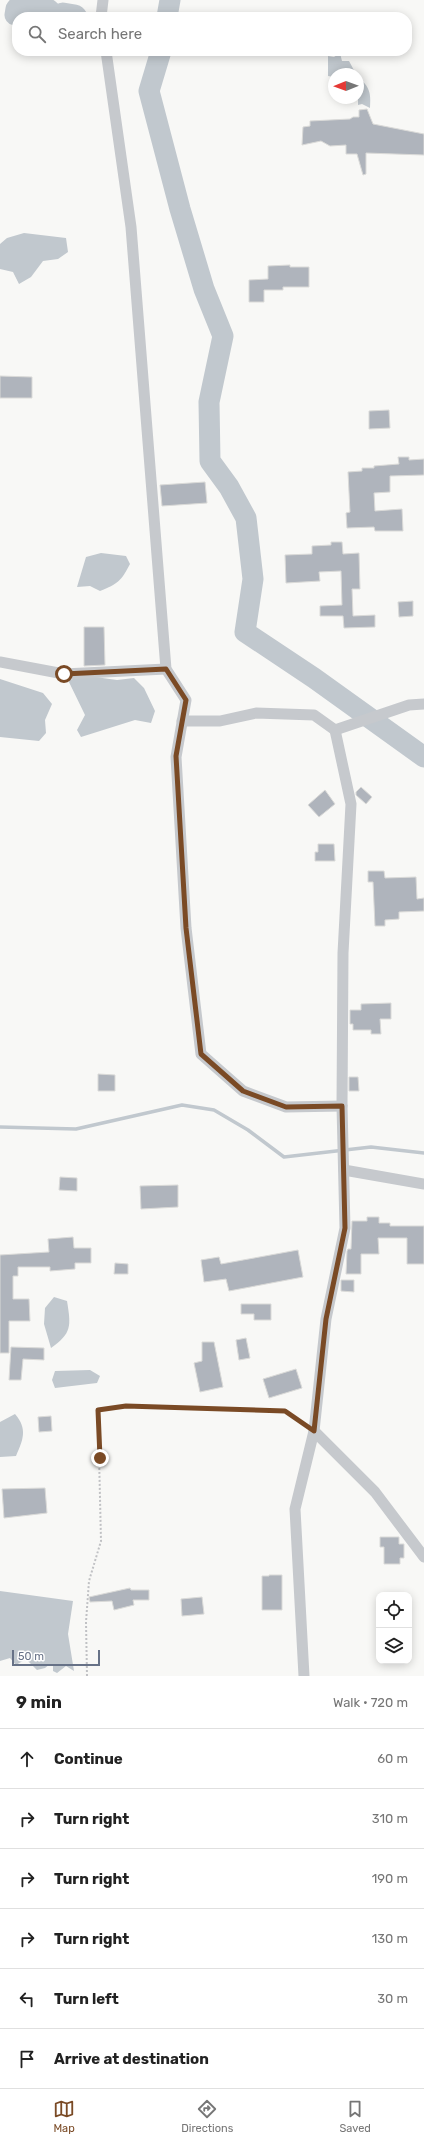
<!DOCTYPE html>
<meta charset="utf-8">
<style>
body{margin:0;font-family:Rubik,sans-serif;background:#f2f2f2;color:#222}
.controls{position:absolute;right:12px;bottom:12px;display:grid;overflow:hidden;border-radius:8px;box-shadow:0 2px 10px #0003}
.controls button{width:36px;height:36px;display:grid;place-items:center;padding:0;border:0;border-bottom:1px solid #e0e0e0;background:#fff;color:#222;font:20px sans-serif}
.compass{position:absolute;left:328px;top:68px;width:36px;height:36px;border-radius:50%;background:#fff;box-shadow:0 2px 10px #0003;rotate:269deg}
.scale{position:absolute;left:12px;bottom:10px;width:88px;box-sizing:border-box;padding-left:4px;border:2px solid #677287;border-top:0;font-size:11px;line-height:14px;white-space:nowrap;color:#677287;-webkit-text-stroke:3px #fff;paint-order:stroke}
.stop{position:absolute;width:12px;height:12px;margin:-9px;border:3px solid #7a4a25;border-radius:50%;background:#fff}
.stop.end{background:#7a4a25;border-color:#fff;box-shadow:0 1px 4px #0008}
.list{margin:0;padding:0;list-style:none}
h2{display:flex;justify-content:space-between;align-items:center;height:52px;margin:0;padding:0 16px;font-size:17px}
h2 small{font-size:13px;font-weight:400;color:#767676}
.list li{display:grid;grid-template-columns:26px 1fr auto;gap:12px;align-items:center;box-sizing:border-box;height:60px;padding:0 16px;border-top:1px solid #e0e0e0}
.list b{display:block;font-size:15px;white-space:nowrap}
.list em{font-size:13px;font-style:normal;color:#767676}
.icon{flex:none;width:22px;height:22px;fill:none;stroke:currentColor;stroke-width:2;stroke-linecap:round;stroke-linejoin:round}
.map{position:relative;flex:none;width:424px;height:1676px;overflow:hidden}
.search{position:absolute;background:#fff;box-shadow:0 2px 10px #0003;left:12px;right:12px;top:12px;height:44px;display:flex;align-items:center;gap:10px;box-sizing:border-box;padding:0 14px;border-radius:16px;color:#767676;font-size:15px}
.sheet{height:412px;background:#fff}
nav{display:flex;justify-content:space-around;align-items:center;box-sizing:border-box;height:56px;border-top:1px solid #e0e0e0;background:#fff;font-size:11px;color:#767676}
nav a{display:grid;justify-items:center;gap:2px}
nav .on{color:#7a4a25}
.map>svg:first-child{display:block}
.water{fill:#c1c8ce}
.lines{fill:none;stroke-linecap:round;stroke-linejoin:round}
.stream{stroke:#c1c8ce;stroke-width:3.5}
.river{stroke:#c1c8ce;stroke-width:21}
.building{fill:#afb4bc;stroke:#dadad8}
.path{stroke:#c0c1c4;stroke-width:2;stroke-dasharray:2 2;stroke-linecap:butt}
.street{stroke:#c6c9cd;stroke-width:11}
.route{stroke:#7a4a25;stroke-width:5}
</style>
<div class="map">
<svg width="424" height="1676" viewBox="0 0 424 1676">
<rect width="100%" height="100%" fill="#f8f8f6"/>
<!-- water -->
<g class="water">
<path d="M340,53L342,61H349L356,74H334V77L328,76V56L334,57Z"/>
<path d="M358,77C370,87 371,93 370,108L362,104L358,105Z"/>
<path d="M24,233L66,238L68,252L58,259L43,261L31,277L19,284L13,272L0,269V244L7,238Z"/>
<path d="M101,553L126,556L130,564C121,581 118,584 100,591L90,586L77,587L86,557Z"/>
<path d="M88,676L117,680L134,678L144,688L155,711L151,723L135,720L81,737L77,730L85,715L68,680Z"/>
<path d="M0,679L43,693L52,704L45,720L46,733L39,741L0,737Z"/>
<path d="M54,1297L67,1301C71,1326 72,1333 51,1348L44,1324L45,1308Z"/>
<path d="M90,1370L100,1376L97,1383L55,1388L52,1380L55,1371Z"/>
<path d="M15,1414C28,1429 23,1440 16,1456L0,1457V1422Z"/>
<path d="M0,1591L73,1601L68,1634L74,1671L66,1666L57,1673L53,1671V1665L50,1664L45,1668L37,1670L26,1659L16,1665L10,1658L0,1661Z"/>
</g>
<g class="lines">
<!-- stream -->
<path class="stream" d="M0,1127L76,1129L182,1105L214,1110L248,1130L284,1157L371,1147L424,1153"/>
<!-- river -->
<g class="river">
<path d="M23,0L16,9L15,15L23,11L29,14L35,9H48L56,16H60L63,13L75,15L77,17"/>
<path d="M167,17L170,0"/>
<path d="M161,51L149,91L180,209L204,289L223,336L209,402L210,461L229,487L246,518L253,579L245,632L314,678L424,757"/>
</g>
</g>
<!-- building -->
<g class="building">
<path d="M367,109L373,124L424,134V155L366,153V174L363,175L357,154H346V145L330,146L321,141L302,145L303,127L310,126V121L350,119L353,117H359V110Z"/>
<path d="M290,265V267H309V287H283V290H264V302H249V280L268,279V266Z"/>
<path d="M0,376L32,377V398H0Z"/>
<path d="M389,410L390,428L369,429V411Z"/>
<path d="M398,457H409V460L424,459V475L390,476V492L374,493L375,511L402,509L403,531H375L374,527L347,528L346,513L350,512L348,472L362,471V468H374V466L399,464Z"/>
<path d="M205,482L207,503L162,506L160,485Z"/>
<path d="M331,542H342L343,554L359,553L360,589H352L353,616L375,615V627L344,628L343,616H320V606L342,605L341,571L319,572L320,581L286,583L285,555L312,554V546L331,545Z"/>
<path d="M413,601V616L399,617L398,602Z"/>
<path d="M84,627H104L105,665L84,666Z"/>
<path d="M361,787L372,797L366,804L356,795V792Z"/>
<path d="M325,790L335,804L319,817L308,805Z"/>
<path d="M318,844H334L335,861H315V852H318Z"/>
<path d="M368,871H384L385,878L416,877L417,899L424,898V911L399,912V919L385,920V926H375L373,882H368Z"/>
<path d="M391,1003V1019H380L381,1034H371V1030H353V1024H350V1010H361V1004Z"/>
<path d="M98,1074L115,1075V1091H98Z"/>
<path d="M349,1077H358L359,1091H349Z"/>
<path d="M60,1177L77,1178V1191L59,1190Z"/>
<path d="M178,1185V1207L141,1209L140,1186Z"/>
<path d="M367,1217H379V1223H390V1226H424V1264H407V1238H378L379,1254H361V1274H346L347,1251L348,1249H351L352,1221H367Z"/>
<path d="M73,1237L74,1248H91V1263H75V1269L50,1271V1267H18V1276H13V1299H29L30,1321H9V1353H0V1255L49,1252L48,1239Z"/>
<path d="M298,1250L303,1277L229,1291L226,1279L204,1282L201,1260L219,1257L221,1264Z"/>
<path d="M115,1263L128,1264V1274H114Z"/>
<path d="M341,1280H354V1292L341,1291Z"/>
<path d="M241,1304H271V1320H254V1314H241Z"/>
<path d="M246,1338L250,1358L239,1360L236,1340Z"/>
<path d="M202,1342H214L223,1387L200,1392L194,1363L202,1361Z"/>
<path d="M11,1347L44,1348V1360L23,1359L21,1380H9Z"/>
<path d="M296,1369L302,1388L269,1398L263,1379Z"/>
<path d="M51,1416L52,1431L39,1432L38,1417Z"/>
<path d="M45,1488L47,1513L4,1518L2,1489Z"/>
<path d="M380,1537H399V1544H404V1558H400V1564H384V1547H380Z"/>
<path d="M269,1575H282V1610H262V1576H269Z"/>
<path d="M130,1588L131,1590H149V1600H133L134,1605L114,1610L112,1601L90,1602L89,1597Z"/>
<path d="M202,1597L204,1614L182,1616L181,1599Z"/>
</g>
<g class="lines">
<!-- path -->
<path class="path" d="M87,1676L86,1622L89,1581L101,1541L98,1411L126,1406L285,1411L304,1424"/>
<!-- street -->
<g class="street">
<path d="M101,17L103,0"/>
<path d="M106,51L131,227L166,669L186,700L176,757L186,928L201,1054L243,1091L286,1107L342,1106"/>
<path d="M0,662L64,674L166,669"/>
<path d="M182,721H220L256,713L314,715L335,730L409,705L424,704"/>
<path d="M344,1170L424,1184"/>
<path d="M314,1431L375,1492L424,1557"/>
<path d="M304,1676L295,1509L314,1431L326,1319L345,1228L342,1106L343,953L351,804L335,730"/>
</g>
</g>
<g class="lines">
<!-- route -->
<path class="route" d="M64,674L166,669L186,700L176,756L186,928L201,1054L243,1091L286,1107L342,1106L345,1228L326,1319L314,1431L285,1411L126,1406L98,1410L100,1458"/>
</g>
</svg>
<div class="controls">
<button><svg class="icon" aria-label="locate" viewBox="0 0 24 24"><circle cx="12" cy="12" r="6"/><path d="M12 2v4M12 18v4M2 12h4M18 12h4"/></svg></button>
<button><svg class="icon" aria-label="layers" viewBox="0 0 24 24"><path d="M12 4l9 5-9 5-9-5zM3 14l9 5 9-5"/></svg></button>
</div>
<svg class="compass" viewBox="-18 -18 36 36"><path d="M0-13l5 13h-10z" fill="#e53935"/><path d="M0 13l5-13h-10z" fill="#767676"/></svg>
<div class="scale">50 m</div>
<div class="stop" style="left:64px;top:674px"></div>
<div class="stop end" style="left:100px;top:1458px"></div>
<div class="search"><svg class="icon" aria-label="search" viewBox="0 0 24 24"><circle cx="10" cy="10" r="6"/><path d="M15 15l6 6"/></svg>Search here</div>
</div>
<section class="sheet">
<h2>9 min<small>Walk · 720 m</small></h2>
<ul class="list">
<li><svg class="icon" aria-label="ahead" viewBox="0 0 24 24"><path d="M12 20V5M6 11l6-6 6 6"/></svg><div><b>Continue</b></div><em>60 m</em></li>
<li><svg class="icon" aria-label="right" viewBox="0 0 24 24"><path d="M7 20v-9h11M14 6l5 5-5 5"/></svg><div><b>Turn right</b></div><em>310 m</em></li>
<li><svg class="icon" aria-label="right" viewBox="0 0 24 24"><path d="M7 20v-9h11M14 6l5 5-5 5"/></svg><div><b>Turn right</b></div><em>190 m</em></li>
<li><svg class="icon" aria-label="right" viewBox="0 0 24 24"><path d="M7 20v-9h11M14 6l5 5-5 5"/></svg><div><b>Turn right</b></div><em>130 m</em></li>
<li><svg class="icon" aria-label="left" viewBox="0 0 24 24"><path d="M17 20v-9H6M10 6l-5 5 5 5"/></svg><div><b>Turn left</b></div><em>30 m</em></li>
<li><svg class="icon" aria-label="arrive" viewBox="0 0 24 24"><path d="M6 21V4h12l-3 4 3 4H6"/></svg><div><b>Arrive at destination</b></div></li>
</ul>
</section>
<nav>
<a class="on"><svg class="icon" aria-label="map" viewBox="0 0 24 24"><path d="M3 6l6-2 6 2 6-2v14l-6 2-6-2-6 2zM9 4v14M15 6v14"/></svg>Map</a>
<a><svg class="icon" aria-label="directions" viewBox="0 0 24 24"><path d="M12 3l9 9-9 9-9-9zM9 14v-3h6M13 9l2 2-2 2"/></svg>Directions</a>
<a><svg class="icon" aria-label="saved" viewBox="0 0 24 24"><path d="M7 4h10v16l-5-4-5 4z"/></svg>Saved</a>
</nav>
